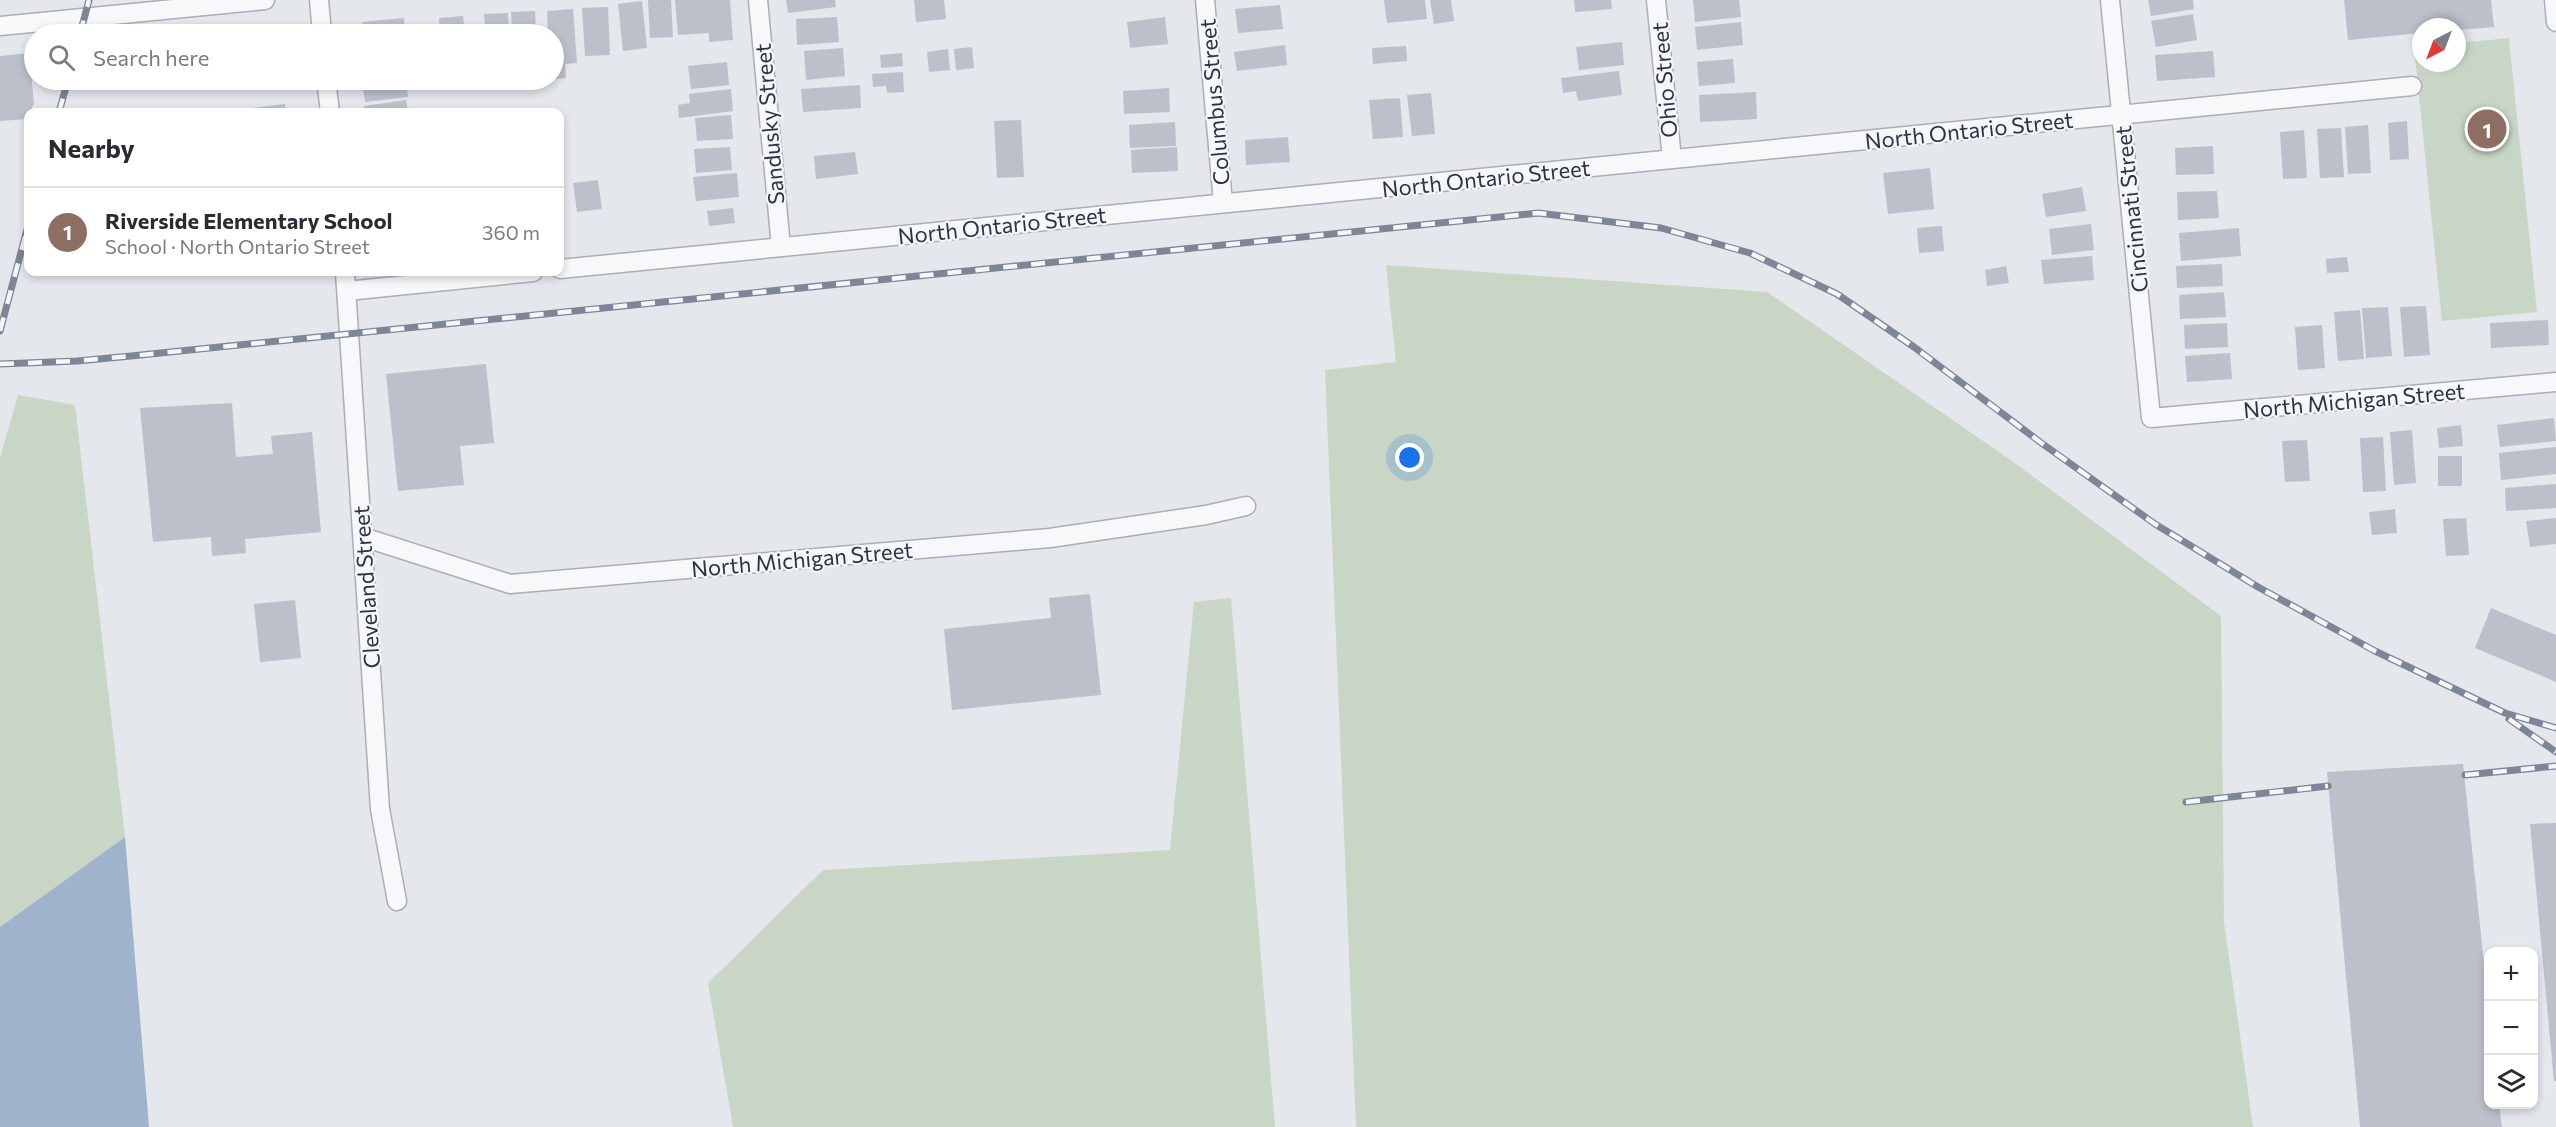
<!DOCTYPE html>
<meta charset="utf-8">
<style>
body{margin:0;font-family:Commissioner,sans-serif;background:#f2f2f3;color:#2b2b33}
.controls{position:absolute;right:18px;bottom:18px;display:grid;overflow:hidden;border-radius:12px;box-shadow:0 3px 9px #0003}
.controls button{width:54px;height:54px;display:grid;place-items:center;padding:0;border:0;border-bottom:2px solid #e1e1e2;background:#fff;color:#2b2b33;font:30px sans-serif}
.compass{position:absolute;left:2412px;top:18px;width:54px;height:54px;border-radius:50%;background:#fff;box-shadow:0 3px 9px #0003;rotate:222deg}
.you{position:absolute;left:1410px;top:458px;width:21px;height:21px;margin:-15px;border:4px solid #fff;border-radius:50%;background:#1a73e8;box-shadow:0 0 0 9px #1a73e833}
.badge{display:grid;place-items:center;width:39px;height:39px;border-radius:50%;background:#d1495b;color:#fff;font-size:20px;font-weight:700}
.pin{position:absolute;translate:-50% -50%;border:3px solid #fff;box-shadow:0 2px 6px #0006}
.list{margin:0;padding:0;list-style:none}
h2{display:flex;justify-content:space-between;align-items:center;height:78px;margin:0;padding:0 24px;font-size:26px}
h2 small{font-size:20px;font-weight:400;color:#7c7c81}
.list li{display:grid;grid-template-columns:39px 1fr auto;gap:18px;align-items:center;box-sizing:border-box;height:90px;padding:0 24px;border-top:2px solid #e1e1e2}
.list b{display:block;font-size:22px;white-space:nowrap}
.list p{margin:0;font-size:20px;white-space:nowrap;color:#7c7c81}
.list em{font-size:20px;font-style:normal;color:#7c7c81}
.icon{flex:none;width:33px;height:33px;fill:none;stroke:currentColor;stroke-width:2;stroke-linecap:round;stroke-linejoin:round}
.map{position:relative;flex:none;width:2556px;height:1127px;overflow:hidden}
.search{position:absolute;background:#fff;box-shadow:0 3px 9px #0003;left:24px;top:24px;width:540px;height:66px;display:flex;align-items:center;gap:15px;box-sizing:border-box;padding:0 21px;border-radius:33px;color:#7c7c81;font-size:22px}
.panel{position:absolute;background:#fff;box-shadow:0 3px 9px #0003;left:24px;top:108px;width:540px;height:168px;border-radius:12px}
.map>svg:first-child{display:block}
.green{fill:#c9d6c5}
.water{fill:#9fb4cc}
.building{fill:#bbc0ca}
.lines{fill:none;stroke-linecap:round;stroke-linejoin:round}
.minor-casing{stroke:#a9aeb7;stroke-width:21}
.minor{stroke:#f7f8fa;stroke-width:18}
.rail-casing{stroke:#7d8696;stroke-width:7}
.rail{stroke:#f4f6f9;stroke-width:4.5;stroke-dasharray:14;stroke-linecap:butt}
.labels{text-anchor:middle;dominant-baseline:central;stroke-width:4.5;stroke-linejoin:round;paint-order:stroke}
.street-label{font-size:22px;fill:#2b3445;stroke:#f4f6f9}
</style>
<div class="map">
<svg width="2556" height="1127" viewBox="0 0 2556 1127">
<rect width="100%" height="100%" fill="#e4e7ec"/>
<!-- green -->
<g class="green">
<path d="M2509,38L2537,312L2442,321L2414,47L2421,46V63H2457V43Z"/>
<path d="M1386,265L1767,292L2012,461L2221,616L2224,922L2253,1127H1356L1325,370L1396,362Z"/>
<path d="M18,395L75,405L125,837L0,927V458Z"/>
<path d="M1231,598L1275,1127H733L708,983L823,870L1170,850L1194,602Z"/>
</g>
<!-- water -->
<path class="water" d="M125,837L149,1127H0V927Z"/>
<!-- building -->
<g class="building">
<path d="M648,0H671L673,37L650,38Z"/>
<path d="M675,0H730L733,40L709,42V33L678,35Z"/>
<path d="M786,0H835L836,7L788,13Z"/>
<path d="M914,0H944L946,19L916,22Z"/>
<path d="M1384,0H1425L1427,19L1387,23Z"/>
<path d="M1430,0H1451L1454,21L1434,24Z"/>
<path d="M1574,0H1611L1612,9L1575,12Z"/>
<path d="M1693,0H1739L1741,17L1695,22Z"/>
<path d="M2148,0H2193L2194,9L2151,16Z"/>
<path d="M2344,0H2491L2494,27L2457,30V27H2421V33L2348,40Z"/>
<path d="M642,1L647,48L623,51L618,4Z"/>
<path d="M1280,5L1283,29L1238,33L1235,9Z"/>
<path d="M608,7L610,55L585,56L582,8Z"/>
<path d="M573,9L577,63L565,64L566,78L554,79V34H548L547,11Z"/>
<path d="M535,11L536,34H512L511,12Z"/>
<path d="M508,13L509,34H486L484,14Z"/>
<path d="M2193,14L2197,40L2156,47L2151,21Z"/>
<path d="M463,16L465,34H440L439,18Z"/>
<path d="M837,17L839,42L797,45L796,19Z"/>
<path d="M1165,17L1168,44L1130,48L1127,22Z"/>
<path d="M404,18L405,34H363L362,22Z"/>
<path d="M1741,22L1743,45L1697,50L1695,27Z"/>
<path d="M1622,42L1624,65L1579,70L1576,47Z"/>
<path d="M1285,45L1287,65L1237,71L1234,52Z"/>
<path d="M1406,46L1407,61L1373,64L1372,48Z"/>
<path d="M972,47L974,68L956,70L954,49Z"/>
<path d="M843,48L845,76L806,80L804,51Z"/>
<path d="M948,49L950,70L929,72L927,52Z"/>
<path d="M2213,51L2215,77L2157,81L2155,55Z"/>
<path d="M29,53L34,103L27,119L0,121V56Z"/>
<path d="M902,53L903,66L881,68L880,55Z"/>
<path d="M1733,59L1735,83L1699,86L1697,62Z"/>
<path d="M727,62L729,85L691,89L688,66Z"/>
<path d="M1619,71L1622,95L1578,101L1576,91L1563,93L1561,78Z"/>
<path d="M903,72L904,92L887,93L886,86L873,87L872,74Z"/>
<path d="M376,80H406L408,97L365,102L362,81Z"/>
<path d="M860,85L861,108L803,112L801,89Z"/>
<path d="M1169,88L1170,112L1124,114L1123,91Z"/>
<path d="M731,89L733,111L679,118L678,105L690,103L689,94Z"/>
<path d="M1756,92L1757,119L1700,122L1699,95Z"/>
<path d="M1431,93L1435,134L1412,136L1407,95Z"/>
<path d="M1400,98L1403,137L1373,139L1369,100Z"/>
<path d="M406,100L408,112H365L364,106Z"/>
<path d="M285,104L286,112H237L236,110Z"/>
<path d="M731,115L733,139L697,141L695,118Z"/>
<path d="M1021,120L1024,177L997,178L994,121Z"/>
<path d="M2407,121L2409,159L2390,160L2388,123Z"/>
<path d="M1175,122L1176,146L1130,148L1129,125Z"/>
<path d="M2368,125L2371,173L2348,174L2345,127Z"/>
<path d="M2341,128L2344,177L2320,178L2317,129Z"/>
<path d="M2304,130L2307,178L2283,179L2280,132Z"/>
<path d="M1288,137L1290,162L1246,165L1245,140Z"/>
<path d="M2213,146L2214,174L2176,175L2175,148Z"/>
<path d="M730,147L732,170L696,173L694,149Z"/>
<path d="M1177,147L1178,171L1132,173L1131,150Z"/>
<path d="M855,152L858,174L816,179L814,156Z"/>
<path d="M1930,168L1934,209L1888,214L1883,173Z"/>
<path d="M737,173L739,197L696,201L693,177Z"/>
<path d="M598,180L602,209L577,212L573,183Z"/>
<path d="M2082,187L2086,211L2046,217L2042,194Z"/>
<path d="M2217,191L2219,218L2178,220L2177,192Z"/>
<path d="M733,208L735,223L709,226L707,211Z"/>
<path d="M2091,224L2094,250L2052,255L2049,229Z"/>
<path d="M1942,226L1944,251L1919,253L1917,228Z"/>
<path d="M2239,228L2241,256L2181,261L2179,233Z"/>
<path d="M2092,256L2094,280L2044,284L2041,260Z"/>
<path d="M2347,257L2349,272L2327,273L2326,259Z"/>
<path d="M2222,264L2223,286L2177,288L2176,266Z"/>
<path d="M2006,266L2009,283L1987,286L1985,270Z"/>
<path d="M2224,292L2226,317L2180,319L2179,295Z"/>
<path d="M2426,306L2430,355L2404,357L2400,307Z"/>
<path d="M2388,307L2392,356L2366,358L2362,308Z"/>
<path d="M2360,310L2364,359L2338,361L2334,312Z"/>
<path d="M2548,320L2549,345L2491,348L2490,323Z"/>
<path d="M2227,323L2228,347L2185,349L2184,325Z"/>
<path d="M2322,325L2325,368L2298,370L2295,327Z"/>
<path d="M2230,353L2232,379L2187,382L2185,356Z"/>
<path d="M486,364L494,443L460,446L464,485L398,491L386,374Z"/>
<path d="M232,403L236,457L273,454L271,436L312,432L321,532L245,539L246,553L212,556L211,537L153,542L140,408Z"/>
<path d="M2554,418L2556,441L2500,447L2497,425Z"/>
<path d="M2461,425L2463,446L2439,448L2437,428Z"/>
<path d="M2412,430L2416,483L2394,485L2390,432Z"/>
<path d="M2383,437L2386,491L2363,492L2360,438Z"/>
<path d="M2307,440L2310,481L2285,482L2282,441Z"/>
<path d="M2556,447V474L2501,480L2499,453Z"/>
<rect x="2438" y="456" width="24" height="30"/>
<path d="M2556,484V508L2506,511L2505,488Z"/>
<path d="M2395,509L2397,533L2372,535L2369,512Z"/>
<path d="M2466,518L2469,555L2446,556L2443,519Z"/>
<path d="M2556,518V544L2530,547L2526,521Z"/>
<path d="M1090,594L1101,695L952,710L944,629L1051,618L1049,598Z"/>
<path d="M295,600L301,658L260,662L254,604Z"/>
<path d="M2491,608L2556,635V682L2475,648Z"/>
<path d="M2463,764L2488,1001V1104H2499L2502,1127H2360L2327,772Z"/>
<path d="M2556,823V1081H2554L2530,824Z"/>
</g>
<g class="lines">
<defs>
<g id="minor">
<path d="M319,0L322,34"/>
<path d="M758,0L781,247"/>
<path d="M1205,0L1223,203"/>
<path d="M1656,0L1672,159"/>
<path d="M2110,0L2151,418L2556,382"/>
<path d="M2554,0L2556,22"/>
<path d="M0,26L265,0"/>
<path d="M326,80L330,112"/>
<path d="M560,269L2412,86"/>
<path d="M345,272L380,809L397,901"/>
<path d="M347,291L533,272"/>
<path d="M363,537L510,584L1050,538L1206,515L1246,506"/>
</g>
</defs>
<!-- minor casing -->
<use href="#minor" class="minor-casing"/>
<!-- minor -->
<use href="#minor" class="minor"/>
<defs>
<g id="rail">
<path d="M80,34L89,0"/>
<path d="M59,112L68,80"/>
<path d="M0,331L28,226"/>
<path d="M0,364L77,361L131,356L1538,213L1661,228L1750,253L1837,294L1914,347L2040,442L2155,524L2258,587L2375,651L2505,713L2556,728"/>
<path d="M2509,719L2556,752"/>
<path d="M2465,775L2556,766"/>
<path d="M2186,802L2328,786"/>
</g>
</defs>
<!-- rail casing -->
<use href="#rail" class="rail-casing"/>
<!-- rail -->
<use href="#rail" class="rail"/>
</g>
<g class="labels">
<!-- street labels -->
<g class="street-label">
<text transform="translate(1664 80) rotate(-95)">Ohio Street</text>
<text transform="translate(1214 102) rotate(-95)">Columbus Street</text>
<text transform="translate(769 124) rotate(-95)">Sandusky Street</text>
<text transform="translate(1969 130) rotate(-6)">North Ontario Street</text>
<text transform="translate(1486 178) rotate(-6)">North Ontario Street</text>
<text transform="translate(2131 209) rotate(-96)">Cincinnati Street</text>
<text transform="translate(1002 225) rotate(-6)">North Ontario Street</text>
<text transform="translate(2354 400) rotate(-5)">North Michigan Street</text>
<text transform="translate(802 559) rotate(-5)">North Michigan Street</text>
<text transform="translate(366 587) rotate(-94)">Cleveland Street</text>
</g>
</g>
</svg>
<div class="controls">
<button>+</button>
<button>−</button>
<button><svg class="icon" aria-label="layers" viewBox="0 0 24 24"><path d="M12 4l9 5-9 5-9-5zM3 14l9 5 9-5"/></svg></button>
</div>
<svg class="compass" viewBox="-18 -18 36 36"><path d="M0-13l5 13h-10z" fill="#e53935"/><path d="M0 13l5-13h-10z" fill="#7c7c81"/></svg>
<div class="you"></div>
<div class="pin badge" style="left:2487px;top:129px;background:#8d6e63">1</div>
<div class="search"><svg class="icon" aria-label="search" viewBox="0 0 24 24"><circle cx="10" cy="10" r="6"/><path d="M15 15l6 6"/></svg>Search here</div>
<section class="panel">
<h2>Nearby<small></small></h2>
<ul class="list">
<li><span class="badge" style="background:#8d6e63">1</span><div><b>Riverside Elementary School</b><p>School · North Ontario Street</p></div><em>360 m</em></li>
</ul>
</section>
</div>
